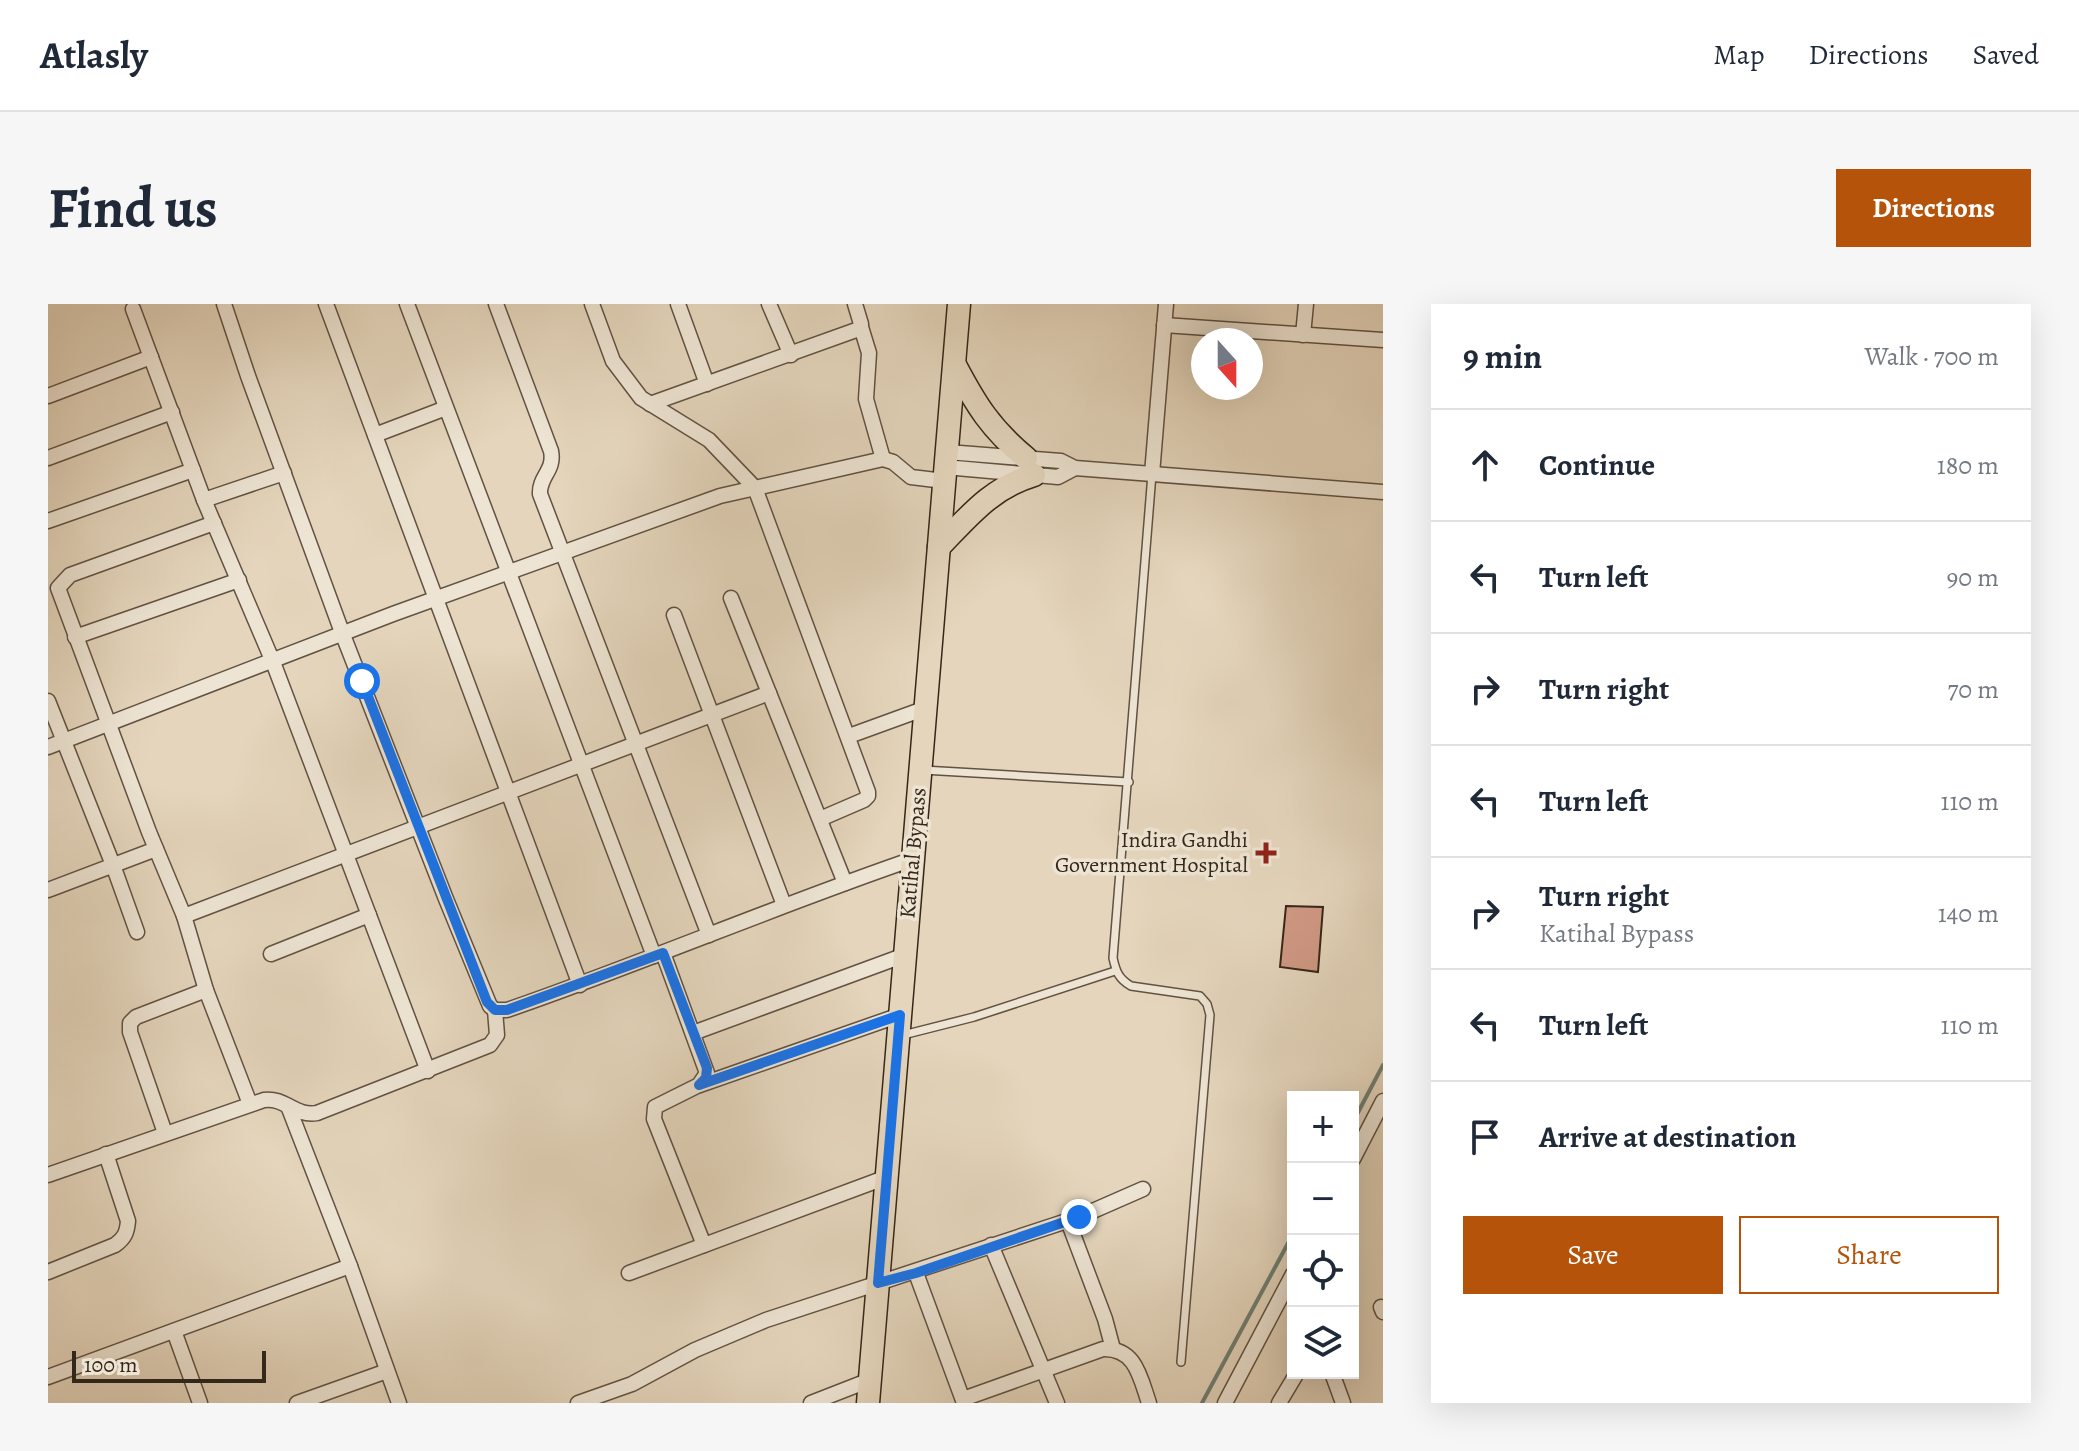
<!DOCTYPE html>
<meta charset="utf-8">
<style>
body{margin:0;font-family:Alegreya,serif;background:#f6f6f7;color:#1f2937}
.controls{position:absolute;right:24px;bottom:24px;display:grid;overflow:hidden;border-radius:0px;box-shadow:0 8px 32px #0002}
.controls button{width:72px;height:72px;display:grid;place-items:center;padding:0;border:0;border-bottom:2px solid #e0e1e3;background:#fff;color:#1f2937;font:40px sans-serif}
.compass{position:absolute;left:1143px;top:24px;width:72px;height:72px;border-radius:50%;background:#fff;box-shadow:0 8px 32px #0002;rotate:159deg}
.scale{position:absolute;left:24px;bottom:20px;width:194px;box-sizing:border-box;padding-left:8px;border:4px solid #352719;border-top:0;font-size:22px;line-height:28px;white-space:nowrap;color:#352719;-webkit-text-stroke:6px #ede4d3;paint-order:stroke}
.stop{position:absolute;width:24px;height:24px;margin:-18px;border:6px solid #1a73e8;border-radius:50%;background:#fff}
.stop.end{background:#1a73e8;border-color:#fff;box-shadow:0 2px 8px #0008}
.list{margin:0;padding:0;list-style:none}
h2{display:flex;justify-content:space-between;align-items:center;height:104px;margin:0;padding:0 32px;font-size:34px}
h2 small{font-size:26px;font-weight:400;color:#747a83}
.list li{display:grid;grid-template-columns:52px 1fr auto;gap:24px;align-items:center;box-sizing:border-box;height:112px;padding:0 32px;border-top:2px solid #e0e1e3}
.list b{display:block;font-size:30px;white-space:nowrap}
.list p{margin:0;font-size:26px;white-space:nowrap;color:#747a83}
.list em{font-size:26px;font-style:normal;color:#747a83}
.actions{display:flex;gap:16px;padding:24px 32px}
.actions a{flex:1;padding:18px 0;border:2px solid #b45309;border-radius:0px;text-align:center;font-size:28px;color:#b45309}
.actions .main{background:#b45309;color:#fff}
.icon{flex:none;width:44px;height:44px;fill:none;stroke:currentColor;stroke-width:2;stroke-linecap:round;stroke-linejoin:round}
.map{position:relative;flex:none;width:1335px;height:1099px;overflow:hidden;border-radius:0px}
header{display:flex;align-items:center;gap:48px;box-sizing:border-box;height:112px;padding:0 40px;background:#fff;border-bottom:2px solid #e0e1e3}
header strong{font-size:38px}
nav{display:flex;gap:44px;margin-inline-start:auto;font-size:28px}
.intro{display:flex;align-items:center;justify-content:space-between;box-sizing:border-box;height:192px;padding:0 48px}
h1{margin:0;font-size:56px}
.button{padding:20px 36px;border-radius:0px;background:#b45309;color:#fff;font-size:28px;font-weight:700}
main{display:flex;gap:48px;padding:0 48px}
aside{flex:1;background:#fff;border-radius:0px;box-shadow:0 8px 32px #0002}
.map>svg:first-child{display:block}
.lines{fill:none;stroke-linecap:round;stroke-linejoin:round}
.stream{stroke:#6f7f73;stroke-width:4}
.building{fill:#d09884;stroke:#352719;stroke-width:2}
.service-casing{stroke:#615242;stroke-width:10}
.minor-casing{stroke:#615242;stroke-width:17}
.primary-casing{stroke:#352719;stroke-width:25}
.service{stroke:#ede4d3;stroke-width:7}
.minor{stroke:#ede4d3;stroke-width:14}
.primary{stroke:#e4d5bc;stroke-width:22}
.route{stroke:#1a73e8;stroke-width:10}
.poi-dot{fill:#8f2418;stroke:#ede4d3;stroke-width:3}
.labels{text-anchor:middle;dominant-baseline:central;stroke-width:7;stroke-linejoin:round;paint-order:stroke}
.poi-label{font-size:22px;fill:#352719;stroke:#ede4d3;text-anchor:end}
.street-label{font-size:22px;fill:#352719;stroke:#ede4d3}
</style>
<header>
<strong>Atlasly</strong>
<nav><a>Map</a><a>Directions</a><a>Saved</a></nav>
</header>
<div class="intro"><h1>Find us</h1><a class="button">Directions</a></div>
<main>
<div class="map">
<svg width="1335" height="1099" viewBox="0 0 1335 1099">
<rect width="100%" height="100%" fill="#e4d5bc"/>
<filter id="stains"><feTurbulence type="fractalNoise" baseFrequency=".0025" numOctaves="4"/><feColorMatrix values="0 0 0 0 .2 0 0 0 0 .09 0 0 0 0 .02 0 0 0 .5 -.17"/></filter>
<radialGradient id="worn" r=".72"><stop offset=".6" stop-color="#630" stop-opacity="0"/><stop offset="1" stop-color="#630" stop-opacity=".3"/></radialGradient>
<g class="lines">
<!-- stream -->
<g class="stream">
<path d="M1305,818L1335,761"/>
<path d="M1154,1099L1245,930"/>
</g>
</g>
<!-- building -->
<path class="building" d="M1238,602L1275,603L1270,668L1232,663Z"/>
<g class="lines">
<defs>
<g id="service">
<path d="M1104,170L1065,654C1068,668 1071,675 1083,682L1152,692L1159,700L1162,711L1133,1058"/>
<path d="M875,466L1081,478"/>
<path d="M855,731L926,713L1067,667"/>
</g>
<g id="minor">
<path d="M176,0L200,72L295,331L398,595L442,702L447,706H459C595,659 728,602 865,555"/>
<path d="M278,0L532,681"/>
<path d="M359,0L606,652"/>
<path d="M448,0L503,147C507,167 491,172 492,190L661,631"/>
<path d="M544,0L565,57L593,94L661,136L707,184L820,488V492L816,496L772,515"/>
<path d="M630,0L659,80"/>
<path d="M721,0L743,51"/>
<path d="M85,5L156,196L225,358L380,767"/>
<path d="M1116,21L1335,36"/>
<path d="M813,23L821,49L818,95L835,155"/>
<path d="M1255,31L1258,0"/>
<path d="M0,92L103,53"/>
<path d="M602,100L811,25L813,20L807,0"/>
<path d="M327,131L398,104"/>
<path d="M899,148L1013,157L1027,164L1335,188"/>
<path d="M0,154L124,108"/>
<path d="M897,163L1010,173L1027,164"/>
<path d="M1104,170L1118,0"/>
<path d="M156,196L236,169"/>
<path d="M0,217L145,166"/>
<path d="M166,219L22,271L10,284L101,528L136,612L158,686L202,800"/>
<path d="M683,294L797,579"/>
<path d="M626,311L736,601"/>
<path d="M27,333L191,276"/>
<path d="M0,397L65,561L89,628"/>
<path d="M801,432L878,404"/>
<path d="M0,443L345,310L672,192L835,155L845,158L863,173L896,177"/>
<path d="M0,586L108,545"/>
<path d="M136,612L721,389"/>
<path d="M615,649L659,769L651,781L607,803L606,815L656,941"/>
<path d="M223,650L321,611"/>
<path d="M645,729L857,651"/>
<path d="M652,781L852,711"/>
<path d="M240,802L302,962L351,1099"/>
<path d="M117,829L82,728V719L88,713L158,686"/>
<path d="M1305,855L1335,797"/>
<path d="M0,871L216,796C237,793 247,813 269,809L442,741L449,731L447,706"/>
<path d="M1020,917L1057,1015L1065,1045"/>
<path d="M943,941L1009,1099"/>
<path d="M0,968L67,941C77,934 79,928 80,917L58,850"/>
<path d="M581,969L839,873"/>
<path d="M868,969L916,1099"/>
<path d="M1333,1003L1335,1008"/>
<path d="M126,1027L152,1099"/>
<path d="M1284,1069L1295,1099"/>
<path d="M0,1073L302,962"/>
<path d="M915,1095L1055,1045C1088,1044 1092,1073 1101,1099"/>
<path d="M249,1099L339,1067"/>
<path d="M530,1099L584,1080L647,1046L718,1016L1031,913L1095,885"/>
<path d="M763,1099L822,1076"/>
<path d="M1177,1099L1245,970"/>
<path d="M1231,1099L1249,1069"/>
</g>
<g id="primary">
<path d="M907,61C928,101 943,125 978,154"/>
<path d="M891,243C921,212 943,184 986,171"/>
<path d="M820,1099L911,0"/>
</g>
</defs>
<!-- service casing -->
<use href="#service" class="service-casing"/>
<!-- minor casing -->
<use href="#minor" class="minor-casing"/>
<!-- primary casing -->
<use href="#primary" class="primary-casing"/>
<!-- service -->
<use href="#service" class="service"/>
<!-- minor -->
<use href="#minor" class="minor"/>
<!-- primary -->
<use href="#primary" class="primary"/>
</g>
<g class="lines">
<!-- route -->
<path class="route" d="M314,377L439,698L447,706H459L615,649L659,764L658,774L651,781L852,711L830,979L868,969L1031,913"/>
</g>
<!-- markers -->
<path class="poi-dot" d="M1214 537h8v8h8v8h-8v8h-8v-8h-8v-8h8z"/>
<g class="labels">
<!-- poi labels -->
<g class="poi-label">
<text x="1200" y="536">Indira Gandhi<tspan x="1200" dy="25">Government Hospital</tspan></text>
</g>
<!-- street labels -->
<g class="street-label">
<text transform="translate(865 549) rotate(-85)">Katihal Bypass</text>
</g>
</g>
<rect width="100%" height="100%" filter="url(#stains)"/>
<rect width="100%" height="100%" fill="url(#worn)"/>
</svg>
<div class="controls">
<button>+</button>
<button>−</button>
<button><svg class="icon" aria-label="locate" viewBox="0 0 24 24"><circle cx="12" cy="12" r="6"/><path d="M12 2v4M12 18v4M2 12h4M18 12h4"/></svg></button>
<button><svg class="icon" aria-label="layers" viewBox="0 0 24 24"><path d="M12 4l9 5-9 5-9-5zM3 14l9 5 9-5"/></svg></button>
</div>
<svg class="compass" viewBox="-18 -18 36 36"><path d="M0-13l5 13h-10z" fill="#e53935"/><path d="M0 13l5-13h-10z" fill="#747a83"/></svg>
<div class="scale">100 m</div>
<div class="stop" style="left:314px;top:377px"></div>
<div class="stop end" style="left:1031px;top:913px"></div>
</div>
<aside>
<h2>9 min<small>Walk · 700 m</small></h2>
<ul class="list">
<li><svg class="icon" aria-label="ahead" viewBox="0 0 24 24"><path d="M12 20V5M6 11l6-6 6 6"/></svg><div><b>Continue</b></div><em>180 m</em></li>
<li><svg class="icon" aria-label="left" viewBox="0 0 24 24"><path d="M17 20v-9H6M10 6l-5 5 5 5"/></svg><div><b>Turn left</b></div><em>90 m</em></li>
<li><svg class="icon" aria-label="right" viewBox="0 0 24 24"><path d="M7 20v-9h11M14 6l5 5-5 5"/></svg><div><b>Turn right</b></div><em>70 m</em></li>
<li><svg class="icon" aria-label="left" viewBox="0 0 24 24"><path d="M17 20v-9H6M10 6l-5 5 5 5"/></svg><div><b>Turn left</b></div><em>110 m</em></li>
<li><svg class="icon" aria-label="right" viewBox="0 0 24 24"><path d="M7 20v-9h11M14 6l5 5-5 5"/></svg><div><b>Turn right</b><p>Katihal Bypass</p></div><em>140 m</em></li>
<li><svg class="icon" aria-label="left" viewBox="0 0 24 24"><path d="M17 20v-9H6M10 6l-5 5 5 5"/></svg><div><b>Turn left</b></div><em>110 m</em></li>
<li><svg class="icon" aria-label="arrive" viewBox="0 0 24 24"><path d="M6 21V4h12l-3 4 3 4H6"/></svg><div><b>Arrive at destination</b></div></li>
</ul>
<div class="actions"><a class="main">Save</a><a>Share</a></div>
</aside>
</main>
